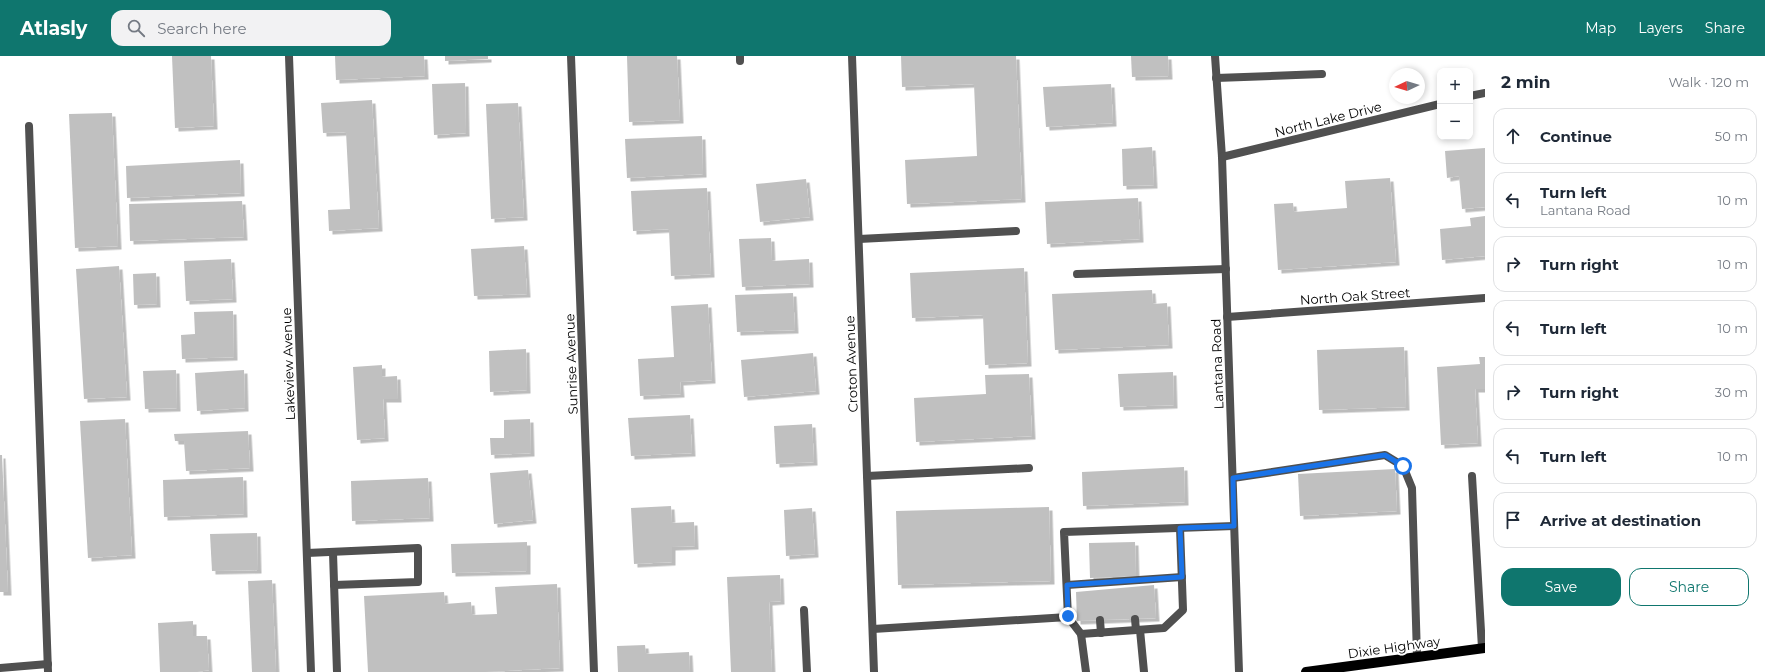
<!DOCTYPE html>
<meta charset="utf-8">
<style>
body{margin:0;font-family:Montserrat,sans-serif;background:#f2f2f3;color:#1f2937}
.controls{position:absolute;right:12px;top:12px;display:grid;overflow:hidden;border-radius:8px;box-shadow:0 2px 6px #0003}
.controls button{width:36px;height:36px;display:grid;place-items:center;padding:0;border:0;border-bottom:1px solid #e0e1e3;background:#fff;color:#1f2937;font:20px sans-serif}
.compass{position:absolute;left:1389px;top:12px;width:36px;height:36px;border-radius:50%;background:#fff;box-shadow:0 2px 6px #0003;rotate:266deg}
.stop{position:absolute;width:12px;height:12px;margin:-9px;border:3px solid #1a73e8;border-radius:50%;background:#fff}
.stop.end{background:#1a73e8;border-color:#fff;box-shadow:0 1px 4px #0008}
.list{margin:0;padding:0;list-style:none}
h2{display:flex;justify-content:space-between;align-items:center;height:52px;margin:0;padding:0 16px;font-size:17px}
h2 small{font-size:13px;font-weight:400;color:#747a83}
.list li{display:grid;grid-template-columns:26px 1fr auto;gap:12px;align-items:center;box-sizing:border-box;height:56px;margin:0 8px 8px;padding:0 8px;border:1px solid #e0e1e3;border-radius:12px}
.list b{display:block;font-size:15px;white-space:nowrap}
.list p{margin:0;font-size:13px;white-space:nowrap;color:#747a83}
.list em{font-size:13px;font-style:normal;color:#747a83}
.actions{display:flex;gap:8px;padding:12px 16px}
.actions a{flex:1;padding:9px 0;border:1px solid #0f766e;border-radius:12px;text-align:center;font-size:14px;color:#0f766e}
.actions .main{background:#0f766e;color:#fff}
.icon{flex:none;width:22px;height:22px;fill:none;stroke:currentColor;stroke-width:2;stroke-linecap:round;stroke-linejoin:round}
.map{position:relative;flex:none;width:1485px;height:616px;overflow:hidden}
header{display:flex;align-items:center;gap:24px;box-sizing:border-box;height:56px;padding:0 20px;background:#0f766e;color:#fff}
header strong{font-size:19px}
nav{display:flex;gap:22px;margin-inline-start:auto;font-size:14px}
.search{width:280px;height:36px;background:#f2f2f3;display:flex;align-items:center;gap:10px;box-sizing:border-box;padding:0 14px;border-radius:12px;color:#747a83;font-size:15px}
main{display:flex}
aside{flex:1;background:#fff}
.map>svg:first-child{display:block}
.building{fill:#c0c0c0;filter:url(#shadow)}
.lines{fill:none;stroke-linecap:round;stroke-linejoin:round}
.service{stroke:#505050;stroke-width:8}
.minor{stroke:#505050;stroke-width:8}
.primary{stroke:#000;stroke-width:10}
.route{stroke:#1a73e8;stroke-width:5}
.labels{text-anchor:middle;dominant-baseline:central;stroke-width:4;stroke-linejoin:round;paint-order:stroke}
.street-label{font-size:13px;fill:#000;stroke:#fff}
</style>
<header>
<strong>Atlasly</strong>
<div class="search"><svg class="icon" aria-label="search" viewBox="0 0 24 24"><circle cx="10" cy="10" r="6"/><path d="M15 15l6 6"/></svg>Search here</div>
<nav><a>Map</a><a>Layers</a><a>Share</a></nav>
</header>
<main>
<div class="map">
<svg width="1485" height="616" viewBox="0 0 1485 616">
<defs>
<filter id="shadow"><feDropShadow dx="3.5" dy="3.5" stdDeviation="0" flood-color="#0004"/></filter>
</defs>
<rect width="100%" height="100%" fill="#fff"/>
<!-- building -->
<g class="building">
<path d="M172,0H211L214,70L175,72Z"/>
<path d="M335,0H424L425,20L336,24Z"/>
<path d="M445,0H488V3L445,5Z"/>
<path d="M627,0H677L680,64L629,66Z"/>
<path d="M901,0H1016L1022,143L907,148L905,104L977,100L974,28L902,31Z"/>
<path d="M1131,0H1168L1169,20L1132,21Z"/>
<path d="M465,27L466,77L434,79L432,28Z"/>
<path d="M1111,28L1113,67L1046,71L1043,31Z"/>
<path d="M372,44L379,172L329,175L328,154L350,153L346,76L323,77L321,47Z"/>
<path d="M518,47L524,161L491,163L486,48Z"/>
<path d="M112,57L118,190L75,192L69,58Z"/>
<path d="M702,80L703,118L627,122L625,83Z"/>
<path d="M1152,91L1154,129L1123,130L1122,93Z"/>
<path d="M1485,92V151L1462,153L1459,120L1447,122L1445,95Z"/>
<path d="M240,104L241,137L127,142L126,110Z"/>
<path d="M1390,122L1396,206L1278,214L1274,148L1293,147L1294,156L1347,152L1345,125Z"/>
<path d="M806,123L810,161L760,166L756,128Z"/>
<path d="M707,132L711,218L671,220L669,173L633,175L631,135Z"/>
<path d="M1138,142L1140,183L1047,188L1045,146Z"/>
<path d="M242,145L244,181L130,185L129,148Z"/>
<path d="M1485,160V200L1442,204L1440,173L1471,170L1470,162Z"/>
<path d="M771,182L772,205L809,203L810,228L742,231L739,183Z"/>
<path d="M524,190L527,238L474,240L471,193Z"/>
<path d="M231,203L233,243L186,245L184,205Z"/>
<path d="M119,210L127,341L84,343L76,213Z"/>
<path d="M1024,212L1028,307L985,309L983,259L912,262L910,217Z"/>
<path d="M156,217L157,248L134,249L133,218Z"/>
<path d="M1152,234L1153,248L1167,247L1169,289L1055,294L1052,238Z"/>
<path d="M793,237L795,274L737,276L735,239Z"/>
<path d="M708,248L712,324L680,326L681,338L640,340L638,303L674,301L671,250Z"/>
<path d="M233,255L234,301L182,303L181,279L195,278L194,256Z"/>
<path d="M1404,291L1406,351L1319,354L1317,294Z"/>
<path d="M526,293L527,334L490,336L489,295Z"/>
<path d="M813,297L816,335L744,341L741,304Z"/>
<path d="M1479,301H1485V333H1475L1478,387L1441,389L1437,311L1480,308Z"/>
<path d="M382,309V321L397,320L398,343H383L385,382L357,384L353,311Z"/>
<path d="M176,314L177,352L145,353L143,315Z"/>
<path d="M244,314L245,352L197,355L195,317Z"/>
<path d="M1173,316L1174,349L1120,351L1118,318Z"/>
<path d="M1029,318L1032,380L916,386L914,342L986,338L985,319Z"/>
<path d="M690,359L692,397L631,400L628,362Z"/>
<path d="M125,363L132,499L88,502L80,365Z"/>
<path d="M530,363L531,397L491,399L490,382H504V364Z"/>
<path d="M812,368L814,406L776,408L774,370Z"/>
<path d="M248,375L250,412L186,415L184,385H175L174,378Z"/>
<path d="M0,399H2L8,536H0Z"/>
<path d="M1184,411L1185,446L1083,450L1082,416Z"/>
<path d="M1395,413L1397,455L1300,460L1298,418Z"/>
<path d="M528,414L533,464L494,468L490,417Z"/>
<path d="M243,421L244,458L164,461L163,424Z"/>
<path d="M428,422L430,462L352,465L351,425Z"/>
<path d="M671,450L672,467L694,466L695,490L672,491V506L634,508L631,452Z"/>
<path d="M1049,451L1051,525L898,529L896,455Z"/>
<path d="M812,452L815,498L786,500L784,454Z"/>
<path d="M257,477L258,514L212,515L210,478Z"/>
<path d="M527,486V515L452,517L451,488Z"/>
<path d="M1135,486L1136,520L1090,522L1089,487Z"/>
<path d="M780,519L781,545L769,546L772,616H731L727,521Z"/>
<path d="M272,524L276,616H252L248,525Z"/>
<path d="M557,528L560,612L485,616H368L364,540L444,536L445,548L471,546L472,559L497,558L495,531Z"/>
<path d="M1154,529L1156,562L1077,565L1076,536Z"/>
<path d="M193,565V580H207L209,614L197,616H160L158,567Z"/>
<path d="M645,589L646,598L689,596L690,616H618L617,590Z"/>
</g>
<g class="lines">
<!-- service -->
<g class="service">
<path d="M740,0V5"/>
<path d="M1216,22L1322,18"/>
<path d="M29,70L48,616"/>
<path d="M859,183L1016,175"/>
<path d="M1077,218L1226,213"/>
<path d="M867,420L1029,412"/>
<path d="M1472,420L1482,592"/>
<path d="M1233,422L1385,399L1403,410L1412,432L1417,600"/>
<path d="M307,497L418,492V526L334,529"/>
<path d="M333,497L337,616"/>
<path d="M1067,529L1182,521"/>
<path d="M804,554L807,616"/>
<path d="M1135,563L1136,574"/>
<path d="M1100,564L1101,577"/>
<path d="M873,573L1068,561"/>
<path d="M1140,574L1144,616"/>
<path d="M1081,578L1164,572L1183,554L1180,472"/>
<path d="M0,612L48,608"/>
<path d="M1086,616L1081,578L1068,561L1064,476L1234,470"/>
</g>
<!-- minor -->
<g class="minor">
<path d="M289,0L311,616"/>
<path d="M571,0L594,616"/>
<path d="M852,0L874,616"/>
<path d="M1215,0L1222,101L1239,616"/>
<path d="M1470,40L1485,37"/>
<path d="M1222,101L1440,48"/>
<path d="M1227,261L1485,242"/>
</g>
<!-- primary -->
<path class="primary" d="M1306,616L1485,592"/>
</g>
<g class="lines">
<!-- route -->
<path class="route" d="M1068,560L1067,529L1182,521L1180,472L1234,470L1233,422L1385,399L1403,410"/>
</g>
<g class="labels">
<!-- street labels -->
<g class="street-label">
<text transform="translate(1328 63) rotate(-14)">North Lake Drive</text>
<text transform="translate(1355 240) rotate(-4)">North Oak Street</text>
<text transform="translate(288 308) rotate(-92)">Lakeview Avenue</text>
<text transform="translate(571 308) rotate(-92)">Sunrise Avenue</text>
<text transform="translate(851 308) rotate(-92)">Croton Avenue</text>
<text transform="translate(1217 308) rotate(-92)">Lantana Road</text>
<text transform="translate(1394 591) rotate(-8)">Dixie Highway</text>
</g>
</g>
</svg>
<div class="controls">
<button>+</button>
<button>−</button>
</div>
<svg class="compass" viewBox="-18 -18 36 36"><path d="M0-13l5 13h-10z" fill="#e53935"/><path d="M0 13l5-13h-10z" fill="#747a83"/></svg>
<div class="stop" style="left:1403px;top:410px"></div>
<div class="stop end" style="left:1068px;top:560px"></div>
</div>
<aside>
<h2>2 min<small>Walk · 120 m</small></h2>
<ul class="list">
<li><svg class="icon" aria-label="ahead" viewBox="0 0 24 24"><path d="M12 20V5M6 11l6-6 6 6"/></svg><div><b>Continue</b></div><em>50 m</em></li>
<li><svg class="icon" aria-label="left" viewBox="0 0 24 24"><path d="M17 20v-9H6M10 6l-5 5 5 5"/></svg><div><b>Turn left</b><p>Lantana Road</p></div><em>10 m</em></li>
<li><svg class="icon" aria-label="right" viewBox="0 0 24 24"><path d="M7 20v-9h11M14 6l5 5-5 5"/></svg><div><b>Turn right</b></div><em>10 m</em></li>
<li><svg class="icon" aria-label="left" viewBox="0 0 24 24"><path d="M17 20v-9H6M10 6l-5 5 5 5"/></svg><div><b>Turn left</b></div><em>10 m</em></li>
<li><svg class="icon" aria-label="right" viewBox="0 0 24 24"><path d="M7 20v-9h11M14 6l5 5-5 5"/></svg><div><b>Turn right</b></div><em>30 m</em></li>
<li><svg class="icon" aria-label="left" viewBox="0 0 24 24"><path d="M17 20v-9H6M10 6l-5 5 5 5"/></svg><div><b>Turn left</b></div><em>10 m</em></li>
<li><svg class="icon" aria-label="arrive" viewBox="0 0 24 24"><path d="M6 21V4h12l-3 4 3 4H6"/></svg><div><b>Arrive at destination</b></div></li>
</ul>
<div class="actions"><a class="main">Save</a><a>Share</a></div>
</aside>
</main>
